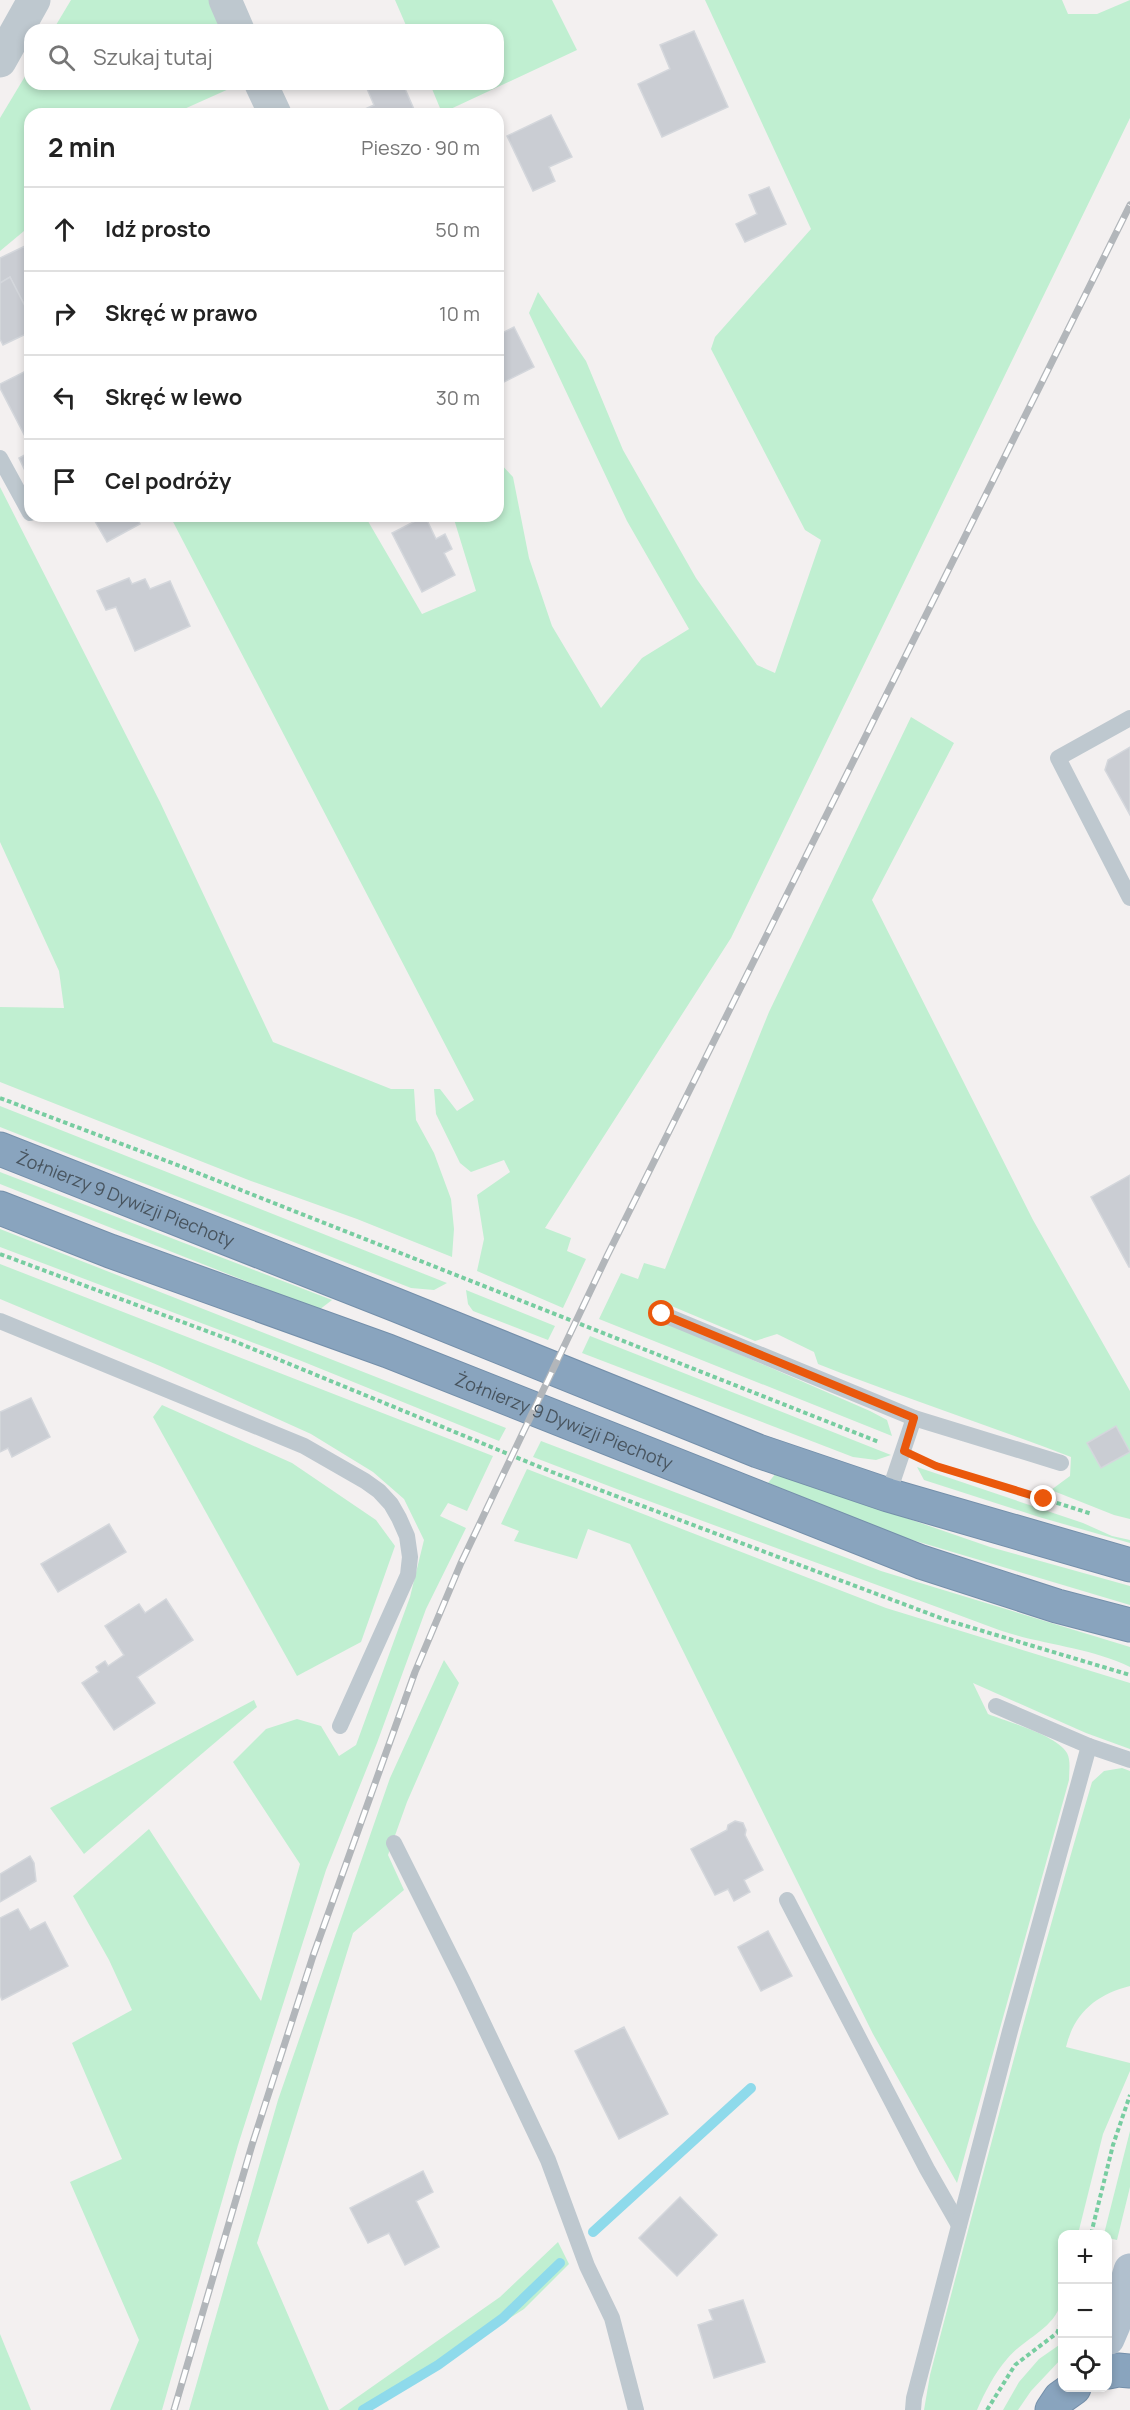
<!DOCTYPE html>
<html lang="pl">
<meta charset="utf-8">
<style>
body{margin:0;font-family:Manrope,sans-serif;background:#f2f2f2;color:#222}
.controls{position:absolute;right:18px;bottom:18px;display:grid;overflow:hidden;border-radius:12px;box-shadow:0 3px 9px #0003}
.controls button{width:54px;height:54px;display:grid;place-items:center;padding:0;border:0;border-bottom:2px solid #e0e0e0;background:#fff;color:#222;font:30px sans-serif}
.stop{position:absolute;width:18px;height:18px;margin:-14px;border:4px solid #ea580c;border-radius:50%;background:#fff}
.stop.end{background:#ea580c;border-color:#fff;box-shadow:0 2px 6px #0008}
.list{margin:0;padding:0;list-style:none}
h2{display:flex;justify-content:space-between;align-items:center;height:78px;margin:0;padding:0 24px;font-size:26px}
h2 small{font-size:20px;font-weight:400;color:#767676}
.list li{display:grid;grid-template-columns:39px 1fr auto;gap:18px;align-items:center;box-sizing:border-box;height:84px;padding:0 24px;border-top:2px solid #e0e0e0}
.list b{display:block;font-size:22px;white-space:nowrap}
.list em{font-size:20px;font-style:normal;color:#767676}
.icon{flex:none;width:33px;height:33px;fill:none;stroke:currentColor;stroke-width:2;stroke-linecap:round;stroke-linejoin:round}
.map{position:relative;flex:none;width:1130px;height:2410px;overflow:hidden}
.search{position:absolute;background:#fff;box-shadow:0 3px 9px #0003;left:24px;top:24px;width:480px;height:66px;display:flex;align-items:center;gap:15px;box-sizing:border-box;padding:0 21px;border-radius:18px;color:#767676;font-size:22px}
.panel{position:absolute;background:#fff;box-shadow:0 3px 9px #0003;left:24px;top:108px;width:480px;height:414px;border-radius:18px}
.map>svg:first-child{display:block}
.green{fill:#c0efd1}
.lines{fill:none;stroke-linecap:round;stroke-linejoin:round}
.stream{stroke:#8edaeb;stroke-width:10}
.building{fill:#cacdd3;stroke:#d4d7dc;stroke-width:1.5}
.highway-casing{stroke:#748faa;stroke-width:35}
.path{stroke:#78cda1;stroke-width:4;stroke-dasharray:4.5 3;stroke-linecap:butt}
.lane{stroke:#bec8cf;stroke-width:16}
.street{stroke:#bec8cf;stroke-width:33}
.primary{stroke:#b1c0ce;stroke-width:33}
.highway{stroke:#89a4be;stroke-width:33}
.rail-casing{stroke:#b2b6ba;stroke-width:7}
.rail{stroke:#fff;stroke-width:4.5;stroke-dasharray:14;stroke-linecap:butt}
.route{stroke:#ea580c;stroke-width:8}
.labels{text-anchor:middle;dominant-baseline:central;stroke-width:5;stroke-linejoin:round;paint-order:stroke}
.street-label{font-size:18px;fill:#48545e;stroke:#fff}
</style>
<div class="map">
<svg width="1130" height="2410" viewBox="0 0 1130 2410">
<rect width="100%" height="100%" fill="#f3f0f0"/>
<!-- green -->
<g class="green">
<path d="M71,0H209L220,30H53Z"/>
<path d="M395,0H552L577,50L442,113L430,84H498V30H408Z"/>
<path d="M705,0H1062L1068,14H1097L1130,0V118L731,938L545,1228L571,1238L567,1251L586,1259L563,1308L477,1271L484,1239L477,1195L510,1172L504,1160L471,1172L460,1163L436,1114L434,1089H440L457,1111L474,1100L170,516H365L422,614L476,591L453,516H498V461L513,477L529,558L552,626L601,708L642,658L689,629L627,521L529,313L538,292L586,361L623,450L696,578L757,665L775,673L821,540L805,530L711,349L715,337L811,229Z"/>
<path d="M30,68V84H240L173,114H30V226L0,251V118Z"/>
<path d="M0,487L160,802L273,1042L391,1089H414L416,1120L434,1153L451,1199L454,1229L452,1257L357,1219L251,1181L0,1082V1007L64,1008L59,971L0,842Z"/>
<path d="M911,717L954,743L872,900L1033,1220L1130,1391V1519L1114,1515L1051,1490L1070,1476L1071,1457C987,1425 902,1397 818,1364L814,1352L777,1334L755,1341L662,1302L656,1318L870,1411L887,1420L892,1436L599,1319L621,1273L638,1279L644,1263L665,1269L769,1012Z"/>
<path d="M0,1106L447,1283L434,1290L411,1288L33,1140L0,1127Z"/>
<path d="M0,1172L332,1300L319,1310L0,1184Z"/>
<path d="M0,1229L506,1428L499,1441L299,1360L0,1247Z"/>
<path d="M0,1264L493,1456L467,1511L448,1503L440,1516L466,1528L426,1609L377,1743L326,1870L238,2145L162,2410H110L139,2340L70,2182L122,2159L72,2043L132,2010L109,1960L73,1896L149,1829L261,2001L300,1864L233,1762L266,1729L297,1719L321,1726L339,1756L356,1745L410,1597L424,1540L404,1499L373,1472L311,1434L160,1366L0,1299Z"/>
<path d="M466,1290L555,1326L548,1340L473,1311L468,1304Z"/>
<path d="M590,1336L891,1455L876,1460L853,1457L582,1353Z"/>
<path d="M162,1405L292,1463L376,1520L395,1546L361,1642L297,1676L153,1417Z"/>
<path d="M541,1441L881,1571L1130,1647V1667C1089,1647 1042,1645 999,1630C844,1572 688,1517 533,1457Z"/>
<path d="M917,1467L1083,1523L1112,1536L1130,1540V1543L1039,1517L924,1480Z"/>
<path d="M527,1469L886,1608L1130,1683V1749L1086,1733L973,1683L988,1714C1008,1722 1056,1735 1067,1753C1071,1761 1069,1771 1069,1780L957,2183L873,2034L630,1544L588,1529L577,1559L514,1541L519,1531L501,1524Z"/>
<path d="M776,1473L990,1547L1130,1586V1605L899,1536L768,1483Z"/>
<path d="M444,1660L459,1683L407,1802L388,1855L404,1890L353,1933L257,2243L329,2410H189L278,2100L390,1778Z"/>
<path d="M254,1700L257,1707L84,1854L50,1808Z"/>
<path d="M1122,1768L1130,1771V1986C1097,1994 1074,2013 1066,2047L1130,2063V2071L1103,2134L1078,2234H1062C1062,2255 1066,2279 1062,2299C1056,2329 1025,2337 1007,2359C994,2374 985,2392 977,2410H924L930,2375C982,2177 1034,1978 1092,1782L1104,1771Z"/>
<path d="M1130,2131V2187L1117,2240L1108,2238V2234H1104Z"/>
<path d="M558,2242L569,2264L524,2309L366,2410H339L500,2297Z"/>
<path d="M0,2334L31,2410H0Z"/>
<path d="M1062,2343V2358L1031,2391L1018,2410H1003L1019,2382L1039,2359Z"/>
</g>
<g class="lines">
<!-- stream -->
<g class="stream">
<path d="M593,2232L751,2088"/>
<path d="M363,2410L438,2365L503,2318L560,2263"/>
</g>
</g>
<!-- building -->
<g class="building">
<path d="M694,31L728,107L662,137L638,84L670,69L660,45Z"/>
<path d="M365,84H403L416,114H354L374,105Z"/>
<path d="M551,115L572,157L549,167L555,181L533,191L507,136Z"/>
<path d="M769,187L786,224L745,242L736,224L757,214L749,195Z"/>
<path d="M25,246L30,256V316L10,277L0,283V258Z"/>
<path d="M10,277L30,316V332L3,345L0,339V283Z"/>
<path d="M514,327L534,367L498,385V335Z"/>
<path d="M30,369V446L0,388V384Z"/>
<path d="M30,452V476L28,477L19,458Z"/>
<path d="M92,516H136L140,524L107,542Z"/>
<path d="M425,516L436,539L445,534L452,549L444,553L455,575L422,592L392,533Z"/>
<path d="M129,578L132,584L145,579L150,589L170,581L190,626L135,651L116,607L106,610L97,591Z"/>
<path d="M1130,747V815L1105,770L1108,760Z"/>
<path d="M1130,1175V1267H1129L1091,1197Z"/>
<path d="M31,1398L50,1437L12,1457L8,1448L0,1452V1412Z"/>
<path d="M1116,1426L1130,1452L1101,1468L1087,1443Z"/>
<path d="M109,1524L126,1552L58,1592L41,1564Z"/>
<path d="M166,1599L193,1640L137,1677L155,1703L114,1730L82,1683L99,1672L96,1667L105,1661L108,1666L124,1655L105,1626L139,1604L145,1613Z"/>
<path d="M735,1821L743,1823L746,1830L745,1835L763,1870L744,1880L750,1892L734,1901L728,1889L715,1895L691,1849L727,1830L728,1825Z"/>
<path d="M30,1856L34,1863L36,1881L0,1902V1874Z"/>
<path d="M18,1909L30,1930L45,1922L68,1966L2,2000L0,1995V1918Z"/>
<path d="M768,1931L792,1976L761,1991L738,1947Z"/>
<path d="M624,2027L668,2114L619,2139L575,2051Z"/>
<path d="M423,2171L433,2192L416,2201L439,2247L405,2265L389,2233L368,2243L350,2208Z"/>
<path d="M680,2197L717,2235L677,2276L639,2238Z"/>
<path d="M743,2300L765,2362L714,2378L698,2325L713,2320L709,2310Z"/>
</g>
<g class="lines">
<defs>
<g id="highway">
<path id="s1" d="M0,1149L396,1305L758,1451L888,1495L1130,1565"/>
<path id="s2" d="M0,1208L110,1251L388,1351L921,1562L1057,1606L1130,1625"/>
<path d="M1108,2372L1118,2370L1130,2371"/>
<path d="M1052,2410L1060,2398L1074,2388"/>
</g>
</defs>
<!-- highway casing -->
<use href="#highway" class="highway-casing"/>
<!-- path -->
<g class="path">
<path d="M0,1098L180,1166L879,1442"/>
<path d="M0,1254L236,1342L552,1472L946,1620L1130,1675"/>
<path d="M928,1462L1092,1514"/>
<path d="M1091,2234L1113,2145L1130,2095"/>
<path d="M987,2410L1015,2365L1057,2333L1062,2321"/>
</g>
<!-- lane -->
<g class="lane">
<path d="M0,458L30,513"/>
<path d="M1130,718L1058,758L1130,898"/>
<path d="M662,1314L914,1418L1061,1463"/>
<path d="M0,1321L304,1446L365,1481L379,1491L391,1504L399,1518L407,1536L410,1557L408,1575L340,1726"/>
<path d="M888,1495L914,1418"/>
<path d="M1089,1746L1130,1760"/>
<path d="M394,1843L463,1981L548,2160L587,2266L612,2318L636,2410"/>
<path d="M787,1900L927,2169L959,2225"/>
<path d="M913,2410L914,2398L1010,2031L1089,1746L996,1706"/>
</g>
<!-- street -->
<g class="street">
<path d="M225,0L238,30"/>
<path d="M0,61L34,0"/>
<path d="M261,84L275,114"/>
</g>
<!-- primary -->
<path class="primary" d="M1108,2339L1114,2325L1130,2270"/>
<!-- highway -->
<use href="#highway" class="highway"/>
<defs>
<path id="rail" d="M174,2410L252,2145L313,1956L415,1672L461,1563L607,1256L1130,205"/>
</defs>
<!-- rail casing -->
<use href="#rail" class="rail-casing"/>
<!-- rail -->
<use href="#rail" class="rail"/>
</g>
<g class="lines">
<!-- route -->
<path class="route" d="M662,1314L914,1418L904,1451L936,1466L1044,1499"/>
</g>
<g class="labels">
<!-- street labels -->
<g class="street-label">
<text stroke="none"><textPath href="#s1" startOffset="135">Żołnierzy 9 Dywizji Piechoty</textPath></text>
<text stroke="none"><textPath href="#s2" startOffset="603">Żołnierzy 9 Dywizji Piechoty</textPath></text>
</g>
</g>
</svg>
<div class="controls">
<button>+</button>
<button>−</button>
<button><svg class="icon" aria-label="locate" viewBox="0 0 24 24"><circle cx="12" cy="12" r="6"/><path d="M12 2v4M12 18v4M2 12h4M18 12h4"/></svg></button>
</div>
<div class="stop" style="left:662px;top:1314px"></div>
<div class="stop end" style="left:1044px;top:1499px"></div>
<div class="search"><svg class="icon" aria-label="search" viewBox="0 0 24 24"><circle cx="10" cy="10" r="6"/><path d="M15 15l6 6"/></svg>Szukaj tutaj</div>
<section class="panel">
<h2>2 min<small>Pieszo · 90 m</small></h2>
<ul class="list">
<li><svg class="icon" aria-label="ahead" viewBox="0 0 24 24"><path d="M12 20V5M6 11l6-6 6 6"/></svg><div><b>Idź prosto</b></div><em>50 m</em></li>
<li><svg class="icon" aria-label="right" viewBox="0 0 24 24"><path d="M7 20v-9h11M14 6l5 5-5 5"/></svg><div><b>Skręć w prawo</b></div><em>10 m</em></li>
<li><svg class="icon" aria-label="left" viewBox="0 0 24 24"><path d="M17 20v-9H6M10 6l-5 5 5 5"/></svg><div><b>Skręć w lewo</b></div><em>30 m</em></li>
<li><svg class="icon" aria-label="arrive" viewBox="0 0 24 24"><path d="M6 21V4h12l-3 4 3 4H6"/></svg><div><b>Cel podróży</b></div></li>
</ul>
</section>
</div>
